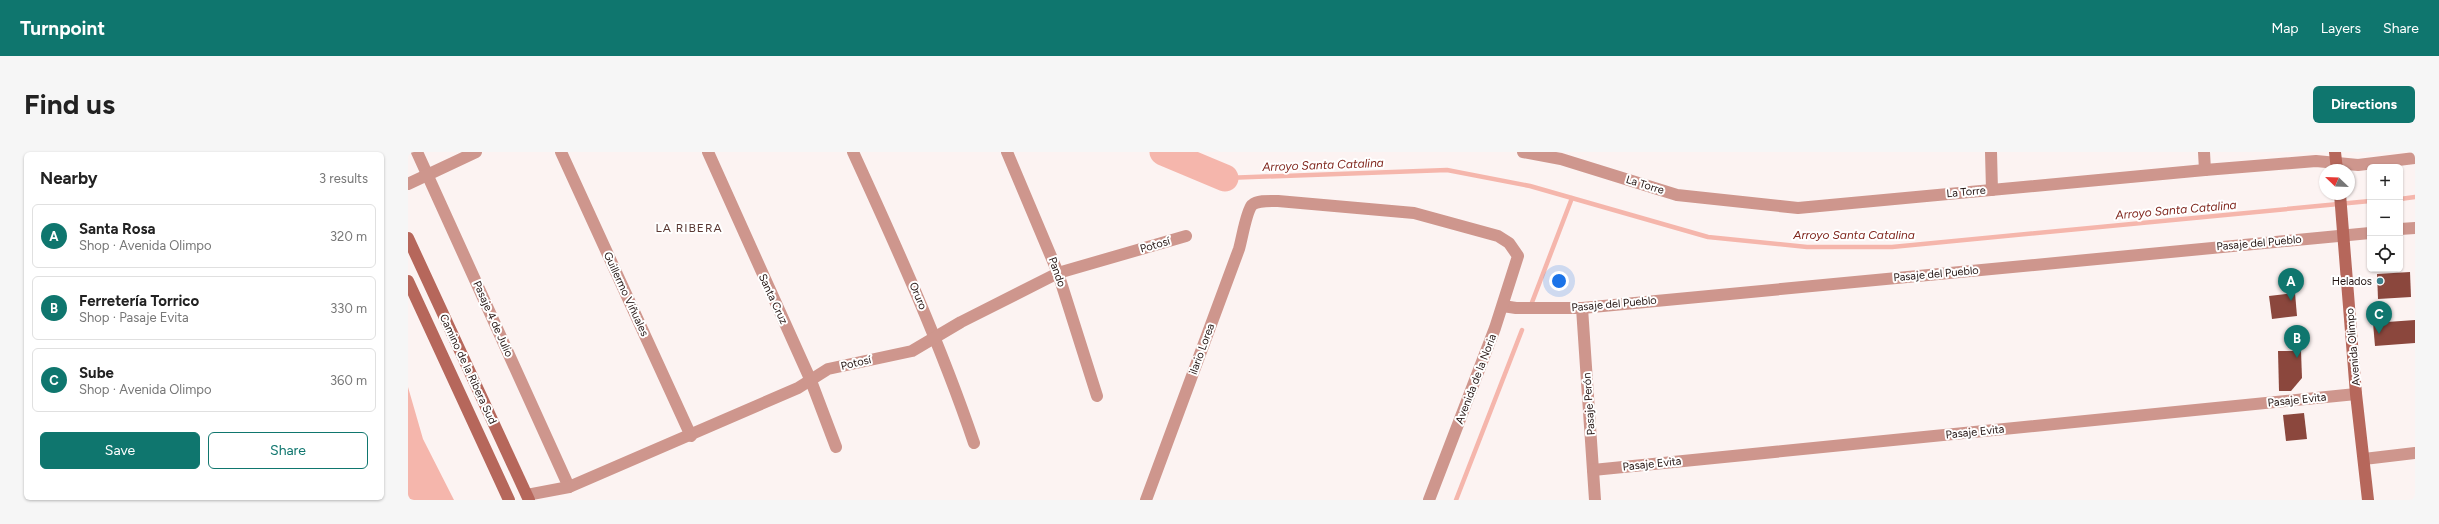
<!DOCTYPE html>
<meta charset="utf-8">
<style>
body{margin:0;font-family:Figtree,sans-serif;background:#f6f6f6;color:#222}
.controls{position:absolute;right:12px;top:12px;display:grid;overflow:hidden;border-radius:6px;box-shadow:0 1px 3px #0004}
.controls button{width:36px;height:36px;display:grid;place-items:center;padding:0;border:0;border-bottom:1px solid #e0e0e0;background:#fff;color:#222;font:20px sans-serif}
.compass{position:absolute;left:1911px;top:12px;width:36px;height:36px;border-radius:50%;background:#fff;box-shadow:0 1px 3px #0004;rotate:293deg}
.you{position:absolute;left:1151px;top:129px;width:14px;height:14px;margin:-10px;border:3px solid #fff;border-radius:50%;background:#1a73e8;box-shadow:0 0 0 6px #1a73e833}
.badge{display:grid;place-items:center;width:26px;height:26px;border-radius:50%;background:#0f766e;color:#fff;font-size:13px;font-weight:700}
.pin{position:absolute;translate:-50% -33px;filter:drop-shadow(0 1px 2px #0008)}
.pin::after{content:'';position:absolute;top:21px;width:14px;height:12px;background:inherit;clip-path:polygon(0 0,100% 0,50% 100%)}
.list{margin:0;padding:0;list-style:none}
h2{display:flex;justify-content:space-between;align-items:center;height:52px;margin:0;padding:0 16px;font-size:17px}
h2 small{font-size:13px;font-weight:400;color:#767676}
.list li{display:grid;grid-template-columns:26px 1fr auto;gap:12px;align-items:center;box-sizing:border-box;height:64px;margin:0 8px 8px;padding:0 8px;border:1px solid #e0e0e0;border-radius:6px}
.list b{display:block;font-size:15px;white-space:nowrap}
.list p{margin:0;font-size:13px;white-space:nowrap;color:#767676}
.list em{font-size:13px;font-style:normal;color:#767676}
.actions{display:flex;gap:8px;padding:12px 16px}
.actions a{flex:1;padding:9px 0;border:1px solid #0f766e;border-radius:6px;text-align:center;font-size:14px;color:#0f766e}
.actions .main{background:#0f766e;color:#fff}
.icon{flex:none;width:22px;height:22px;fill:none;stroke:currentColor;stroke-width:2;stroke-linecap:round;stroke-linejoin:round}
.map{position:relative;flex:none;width:2007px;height:348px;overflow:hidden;border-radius:6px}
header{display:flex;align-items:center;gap:24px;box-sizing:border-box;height:56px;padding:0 20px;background:#0f766e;color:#fff}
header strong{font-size:19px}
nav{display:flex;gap:22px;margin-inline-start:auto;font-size:14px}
.intro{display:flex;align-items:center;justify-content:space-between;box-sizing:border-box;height:96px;padding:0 24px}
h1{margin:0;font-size:28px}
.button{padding:10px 18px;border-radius:6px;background:#0f766e;color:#fff;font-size:14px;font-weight:700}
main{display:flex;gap:24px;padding:0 24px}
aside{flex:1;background:#fff;border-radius:6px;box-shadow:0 1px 3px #0004}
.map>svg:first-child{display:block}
.water{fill:#f5b6ac}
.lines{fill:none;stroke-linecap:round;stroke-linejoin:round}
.stream{stroke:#f5b6ac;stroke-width:4.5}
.river{stroke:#f5b6ac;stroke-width:27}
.building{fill:#8b473d}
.street{stroke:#ce968d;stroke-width:12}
.secondary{stroke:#b6675b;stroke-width:12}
.poi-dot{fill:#3c828d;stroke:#fff;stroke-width:1.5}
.labels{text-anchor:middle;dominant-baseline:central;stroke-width:4;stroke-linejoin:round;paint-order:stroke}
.street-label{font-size:11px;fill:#221311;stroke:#fff}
.poi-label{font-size:11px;fill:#221311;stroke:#fff;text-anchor:end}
.water-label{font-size:12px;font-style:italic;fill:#80271e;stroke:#fff}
.neighbourhood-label{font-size:12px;letter-spacing:1px;fill:#5a3833;stroke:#fff}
</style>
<header>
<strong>Turnpoint</strong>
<nav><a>Map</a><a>Layers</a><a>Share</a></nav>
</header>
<div class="intro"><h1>Find us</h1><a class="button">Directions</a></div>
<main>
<aside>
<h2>Nearby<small>3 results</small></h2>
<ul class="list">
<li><span class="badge">A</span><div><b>Santa Rosa</b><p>Shop · Avenida Olimpo</p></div><em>320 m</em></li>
<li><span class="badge">B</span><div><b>Ferretería Torrico</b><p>Shop · Pasaje Evita</p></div><em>330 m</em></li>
<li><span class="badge">C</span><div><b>Sube</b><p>Shop · Avenida Olimpo</p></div><em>360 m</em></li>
</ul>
<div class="actions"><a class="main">Save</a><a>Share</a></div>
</aside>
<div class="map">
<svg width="2007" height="348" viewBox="0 0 2007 348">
<rect width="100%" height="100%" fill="#fcf3f2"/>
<!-- water -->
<path class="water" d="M0,235L15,287L46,348H0Z"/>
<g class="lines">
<!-- stream -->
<g class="stream">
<path d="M817,26L1039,18L1122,34L1300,85L1399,95H1484L1962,49"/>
<path d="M1992,47L2007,45"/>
<path d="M1123,153L1164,46"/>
<path d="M1048,348L1114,178"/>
</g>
<!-- river -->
<path class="river" d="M755,0L817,26"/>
</g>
<!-- building -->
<g class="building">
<path d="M2002,120L2003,145L1970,147L1969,122Z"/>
<path d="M1887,141L1889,164L1864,167L1861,144Z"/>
<path d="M2007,168V191L1967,194L1965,171Z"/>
<path d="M1870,199H1893L1894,226L1883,239H1871Z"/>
<path d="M1896,261L1899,287L1878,289L1875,263Z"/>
</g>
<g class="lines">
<!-- street -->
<g class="street">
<path d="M9,0L161,335"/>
<path d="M153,0L283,284"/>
<path d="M300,0L403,229L428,295"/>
<path d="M445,0C489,96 532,191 566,291"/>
<path d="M599,0L650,121L689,244"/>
<path d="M1115,0L1153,7L1269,43L1390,56L1797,18L1908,9L1950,13L2007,6"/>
<path d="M1583,0L1584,38"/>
<path d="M1796,0L1797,18"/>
<path d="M0,32L68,0"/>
<path d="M1992,77L2007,76"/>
<path d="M1095,154L1108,156H1174L1962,81"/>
<path d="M1174,156L1187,348"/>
<path d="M1956,307L2007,301"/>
<path d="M1185,318L1948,242"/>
<path d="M119,343L161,335L390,236L420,217L504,199L553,170L650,121L778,84"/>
<path d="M738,348L831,97C834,87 838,60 844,53C850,48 862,49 870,49L1006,61L1090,84L1101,91L1110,104L1087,176L1021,348"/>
</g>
<!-- secondary -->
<g class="secondary">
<path d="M1927,0L1929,18"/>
<path d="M1932,42L1948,242L1960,348"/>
<path d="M0,86L121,348"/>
<path d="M0,129L101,348"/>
</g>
</g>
<!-- markers -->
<circle class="poi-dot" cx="1972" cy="129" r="4"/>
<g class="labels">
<!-- street labels -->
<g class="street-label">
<text transform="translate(1237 33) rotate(17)">La Torre</text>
<text transform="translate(1558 40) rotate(-5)">La Torre</text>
<text transform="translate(1851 91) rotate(-5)">Pasaje del Pueblo</text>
<text transform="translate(747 93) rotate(-16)">Potosí</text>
<text transform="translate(649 120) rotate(70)">Pando</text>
<text transform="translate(1528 122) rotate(-5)">Pasaje del Pueblo</text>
<text transform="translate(218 142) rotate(65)">Guillermo Viñuales</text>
<text transform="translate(510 144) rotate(67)">Oruro</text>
<text transform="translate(365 147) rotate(65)">Santa Cruz</text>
<text transform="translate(1206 152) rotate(-5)">Pasaje del Pueblo</text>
<text transform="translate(85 167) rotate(66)">Pasaje 4 de Julio</text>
<text transform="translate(1945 195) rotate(-95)">Avenida Olimpo</text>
<text transform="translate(794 197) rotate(-70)">ilario Lorea</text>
<text transform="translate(448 211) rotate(-13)">Potosí</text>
<text transform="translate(60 217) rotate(65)">Camino de la Ribera Sud</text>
<text transform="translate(1068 227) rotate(-69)">Avenida de la Noria</text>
<text transform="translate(1889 248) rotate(-6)">Pasaje Evita</text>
<text transform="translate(1181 252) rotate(-94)">Pasaje Perón</text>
<text transform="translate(1567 280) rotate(-6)">Pasaje Evita</text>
<text transform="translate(1244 312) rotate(-6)">Pasaje Evita</text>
</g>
<!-- poi labels -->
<g class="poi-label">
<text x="1964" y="129">Helados</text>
</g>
<!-- water labels -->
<g class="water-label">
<text transform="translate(915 13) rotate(-2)">Arroyo Santa Catalina</text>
<text transform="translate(1768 58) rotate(-5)">Arroyo Santa Catalina</text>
<text x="1446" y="83">Arroyo Santa Catalina</text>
</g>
<!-- neighbourhood labels -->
<g class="neighbourhood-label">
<text x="281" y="76">LA RIBERA</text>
</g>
</g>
</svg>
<div class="controls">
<button>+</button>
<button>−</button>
<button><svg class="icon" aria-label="locate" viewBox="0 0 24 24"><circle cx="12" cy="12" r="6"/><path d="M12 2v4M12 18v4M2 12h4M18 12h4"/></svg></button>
</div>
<svg class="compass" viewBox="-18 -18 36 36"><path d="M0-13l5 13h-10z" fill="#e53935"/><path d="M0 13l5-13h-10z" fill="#767676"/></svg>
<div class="you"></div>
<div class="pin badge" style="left:1883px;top:149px">A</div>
<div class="pin badge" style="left:1889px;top:206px">B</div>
<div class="pin badge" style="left:1971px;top:182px">C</div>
</div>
</main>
